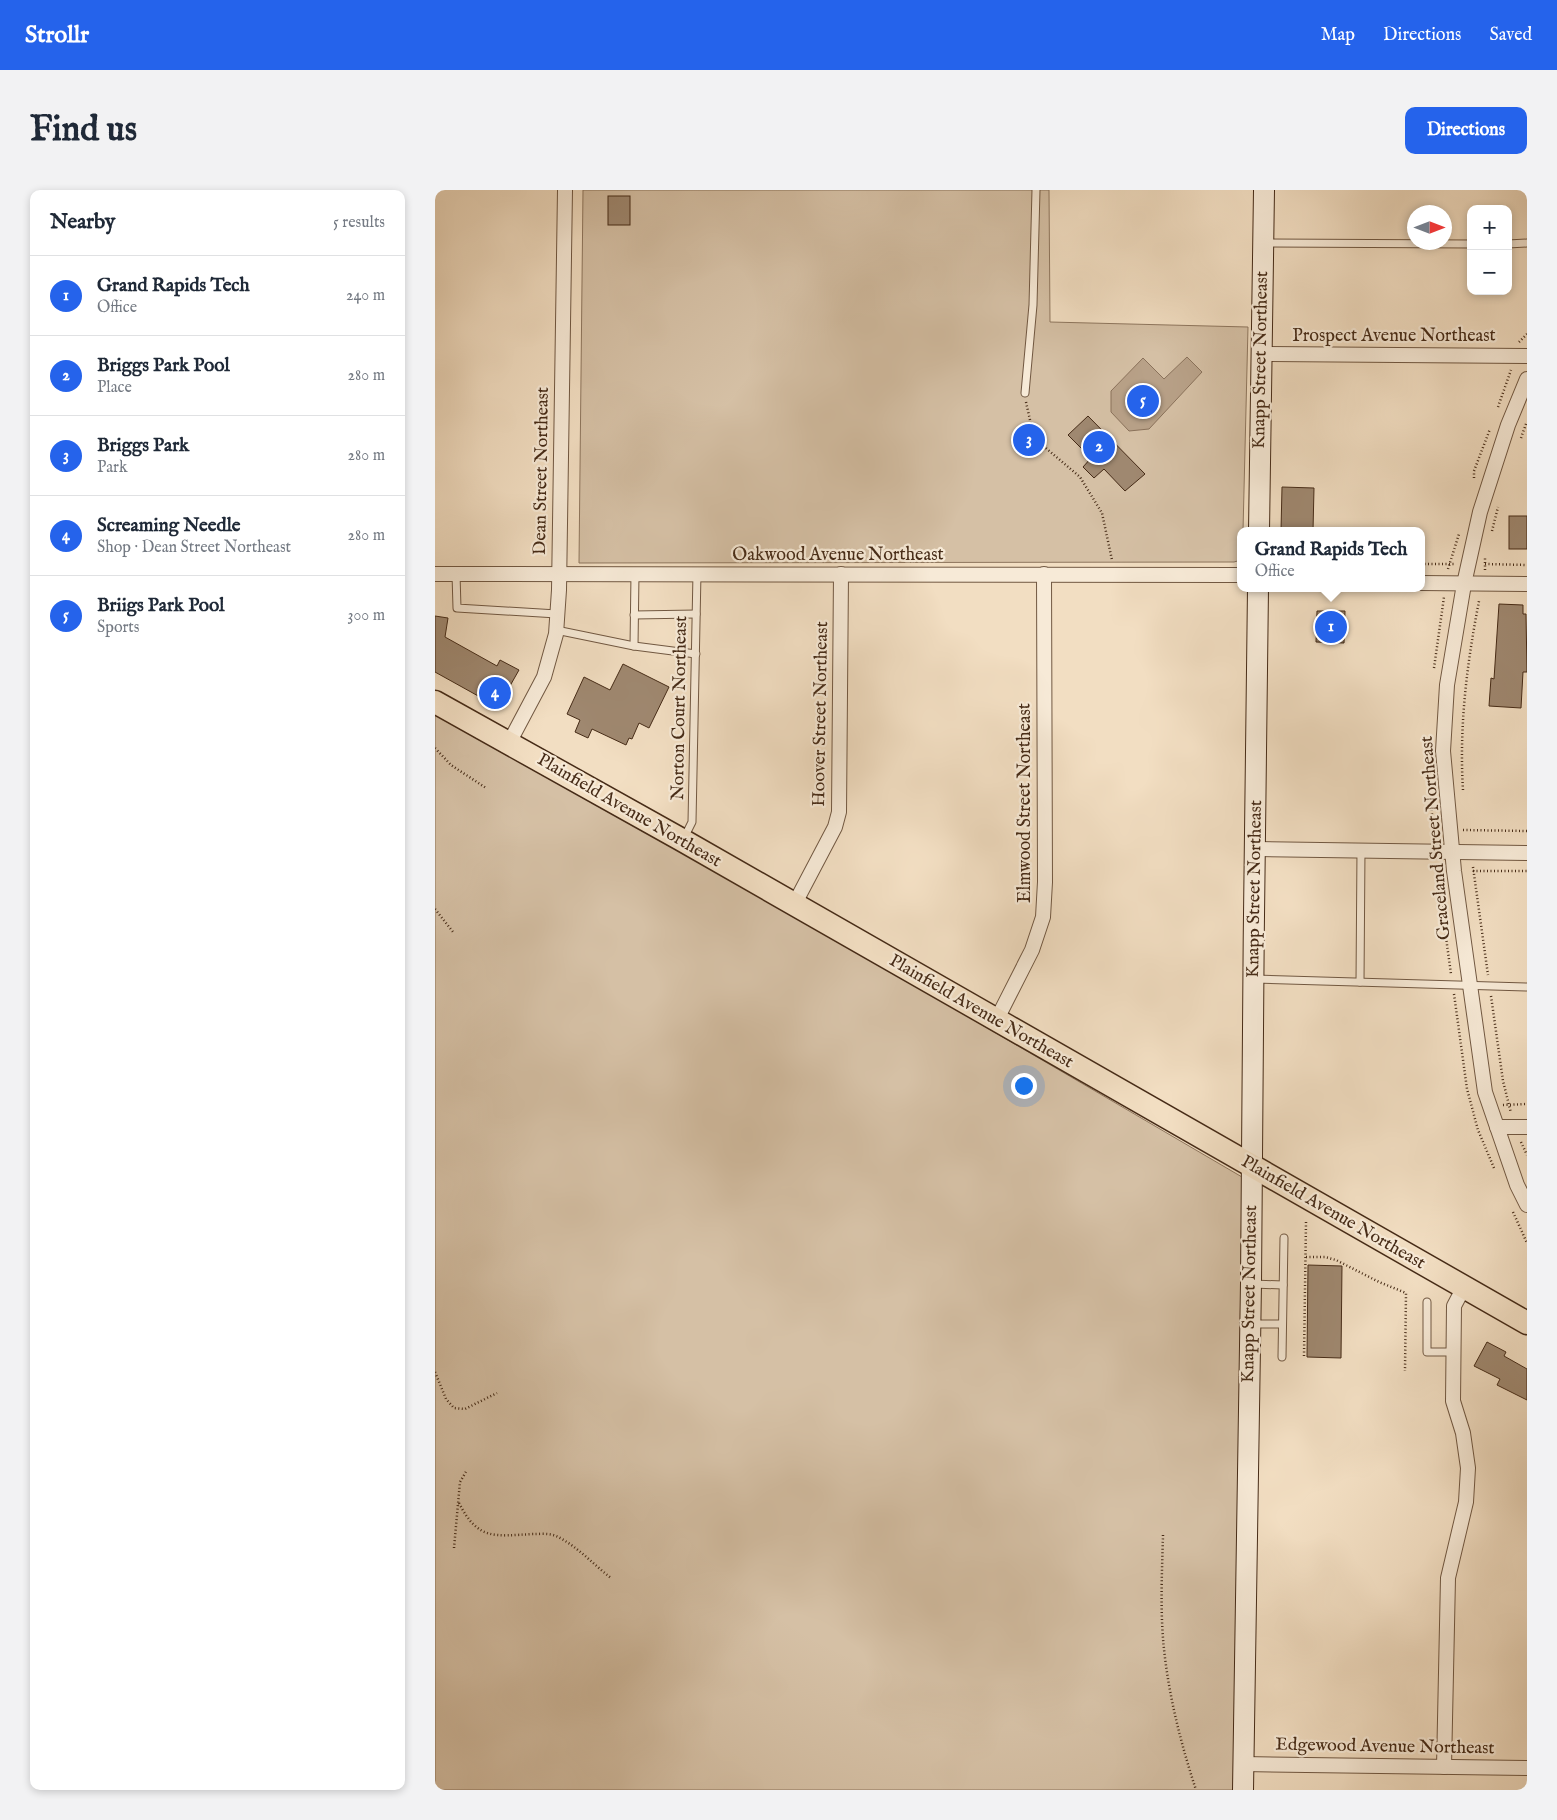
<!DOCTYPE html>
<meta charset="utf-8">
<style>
body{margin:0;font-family:"IM FELL English",serif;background:#f2f2f3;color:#1f2937}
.controls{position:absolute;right:15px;top:15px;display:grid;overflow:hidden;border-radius:10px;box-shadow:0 2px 8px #0003}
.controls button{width:45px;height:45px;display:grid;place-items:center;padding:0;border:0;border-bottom:1px solid #e0e1e3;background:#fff;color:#1f2937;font:25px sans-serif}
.compass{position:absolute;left:972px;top:15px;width:45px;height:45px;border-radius:50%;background:#fff;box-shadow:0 2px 8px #0003;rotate:90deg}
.you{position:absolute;left:588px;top:895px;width:18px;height:18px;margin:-12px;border:4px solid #fff;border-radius:50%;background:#1a73e8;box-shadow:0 0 0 8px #1a73e833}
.badge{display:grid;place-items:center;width:32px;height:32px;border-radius:50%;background:#2563eb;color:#fff;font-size:16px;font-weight:700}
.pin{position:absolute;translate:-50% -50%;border:2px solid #fff;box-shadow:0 1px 5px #0006}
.popup{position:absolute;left:802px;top:337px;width:188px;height:65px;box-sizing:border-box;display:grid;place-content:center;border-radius:10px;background:#fff;filter:drop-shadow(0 1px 4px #0005);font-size:16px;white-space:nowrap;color:#747a83}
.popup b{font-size:19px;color:#1f2937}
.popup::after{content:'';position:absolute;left:50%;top:100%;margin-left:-10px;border:10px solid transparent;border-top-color:#fff}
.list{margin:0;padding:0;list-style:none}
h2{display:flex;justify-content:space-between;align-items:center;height:65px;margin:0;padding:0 20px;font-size:21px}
h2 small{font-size:16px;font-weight:400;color:#747a83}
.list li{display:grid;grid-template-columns:32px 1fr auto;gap:15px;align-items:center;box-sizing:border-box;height:80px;padding:0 20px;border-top:1px solid #e0e1e3}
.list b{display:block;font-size:19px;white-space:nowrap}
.list p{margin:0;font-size:16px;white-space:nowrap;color:#747a83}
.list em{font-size:16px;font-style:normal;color:#747a83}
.map{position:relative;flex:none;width:1092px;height:1600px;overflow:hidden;border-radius:10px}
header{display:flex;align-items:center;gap:30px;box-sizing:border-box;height:70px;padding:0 25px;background:#2563eb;color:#fff}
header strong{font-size:24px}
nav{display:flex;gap:28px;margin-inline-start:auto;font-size:18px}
.intro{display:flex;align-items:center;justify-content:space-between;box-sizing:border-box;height:120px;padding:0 30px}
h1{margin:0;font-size:35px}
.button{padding:12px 22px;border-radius:10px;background:#2563eb;color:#fff;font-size:18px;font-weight:700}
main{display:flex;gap:30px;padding:0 30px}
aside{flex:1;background:#fff;border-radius:10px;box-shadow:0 2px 8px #0003}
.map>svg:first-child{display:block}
.green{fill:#d5c0a5;stroke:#8e765e}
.water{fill:#b8a188;stroke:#8a725b}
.building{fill:#9f8870;stroke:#462b17}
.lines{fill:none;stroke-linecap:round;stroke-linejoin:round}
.lane-casing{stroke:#715842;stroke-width:9}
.street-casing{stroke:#715842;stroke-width:16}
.secondary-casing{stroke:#462b17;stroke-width:22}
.primary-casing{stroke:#462b17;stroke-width:25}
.path{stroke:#462b17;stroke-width:2.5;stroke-dasharray:1 2.5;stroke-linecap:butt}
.lane{stroke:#f7ead7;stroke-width:7}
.street{stroke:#f7ead7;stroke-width:14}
.secondary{stroke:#f7ead7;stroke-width:20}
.primary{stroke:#f2dec2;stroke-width:22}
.labels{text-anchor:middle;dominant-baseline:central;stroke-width:4.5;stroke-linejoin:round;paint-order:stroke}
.street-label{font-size:18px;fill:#462b17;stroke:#f7ead7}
</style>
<header>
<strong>Strollr</strong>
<nav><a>Map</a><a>Directions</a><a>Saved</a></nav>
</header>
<div class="intro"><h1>Find us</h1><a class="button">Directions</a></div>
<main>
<aside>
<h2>Nearby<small>5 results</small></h2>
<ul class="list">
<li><span class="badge">1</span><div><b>Grand Rapids Tech</b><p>Office</p></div><em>240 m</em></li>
<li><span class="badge">2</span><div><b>Briggs Park Pool</b><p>Place</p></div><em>280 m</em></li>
<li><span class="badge">3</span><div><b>Briggs Park</b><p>Park</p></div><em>280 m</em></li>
<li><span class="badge">4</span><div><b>Screaming Needle</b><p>Shop · Dean Street Northeast</p></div><em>280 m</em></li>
<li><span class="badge">5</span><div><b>Briigs Park Pool</b><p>Sports</p></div><em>300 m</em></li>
</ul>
</aside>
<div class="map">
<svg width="1092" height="1600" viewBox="0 0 1092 1600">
<rect width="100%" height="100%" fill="#f2dec2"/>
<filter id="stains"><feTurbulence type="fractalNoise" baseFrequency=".004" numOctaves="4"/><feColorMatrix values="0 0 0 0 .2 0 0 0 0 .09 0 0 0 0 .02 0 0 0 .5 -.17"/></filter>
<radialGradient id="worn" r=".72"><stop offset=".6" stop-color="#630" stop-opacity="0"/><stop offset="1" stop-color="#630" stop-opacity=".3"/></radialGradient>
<!-- green -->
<g class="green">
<path d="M148,0H614L615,132L813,137L808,341H806V370L799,372L144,373Z"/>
<path d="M0,525L202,633L807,987L800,1600H0Z"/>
</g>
<!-- water -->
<path class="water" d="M752,167L767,182L714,239L694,241L676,222V201L708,168L729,189Z"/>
<!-- building -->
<g class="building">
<rect x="173" y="6" width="22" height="29"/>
<path d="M653,226L710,284L690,301L669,279L659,288L648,277L656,268L633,245Z"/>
<path d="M847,297L879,298L878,341H846Z"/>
<rect x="1074" y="326" width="18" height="33"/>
<path d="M1064,414L1088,415V424H1091L1092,482H1088L1086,518L1054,516L1056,488L1059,489Z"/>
<path d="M882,421H910L909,453L881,452Z"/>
<path d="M0,426L13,428L10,447L62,476L65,470L84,480L63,517L0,482Z"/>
<path d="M188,474L234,497L214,538L204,533L197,549L194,548L191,555L157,539L153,548L140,542L145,530L132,524L149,487L175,500Z"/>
<path d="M873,1075L907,1076L906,1168L872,1167Z"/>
<path d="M1052,1152L1071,1162L1069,1166L1092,1179V1210L1062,1195L1065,1189L1039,1176Z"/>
</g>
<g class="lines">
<defs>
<g id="lane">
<path d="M831,53L1036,54"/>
<path d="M1073,54L1092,53"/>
<path d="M590,203L598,115L601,0"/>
<path d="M21,384L22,418L122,424"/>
<path d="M199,425L261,424"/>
<path d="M121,440L199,456L261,464"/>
<path d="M199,456L200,384"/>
<path d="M249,648L257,632L262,383"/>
<path d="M820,789L1092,797"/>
<path d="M925,792L926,660"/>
<path d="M818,1094L848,1095"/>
<path d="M992,1112V1162H1018"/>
<path d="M818,1134H847"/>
<path d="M847,1167L849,1048"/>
</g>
<g id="street">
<path d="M826,164L1092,166"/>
<path d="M1092,189L1073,235L1045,322L1029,394L1012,495L1008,561L1019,681L1050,902L1082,995L1092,1015"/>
<path d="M0,384L806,385"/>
<path d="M986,393L1092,394"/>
<path d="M74,553L109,487L121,444L124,400L130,0"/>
<path d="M821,659L1092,663"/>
<path d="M359,715L400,637L404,622L406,384"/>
<path d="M561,831L597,760L608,727L610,692L609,384"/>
<path d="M1062,937H1092"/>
<path d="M808,1574L1092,1578"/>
<path d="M1009,1577L1013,1388L1031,1312L1033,1278L1028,1243L1018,1211L1019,1116L1029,1097"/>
</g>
<g id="secondary">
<path d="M824,341L829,0"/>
<path d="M808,1600C810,1431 814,1262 816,1093C817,861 820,630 823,398"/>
</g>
<path id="primary" d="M0,512L247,650L1092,1133"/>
</defs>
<!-- lane casing -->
<use href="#lane" class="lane-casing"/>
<!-- street casing -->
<use href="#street" class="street-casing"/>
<!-- secondary casing -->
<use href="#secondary" class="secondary-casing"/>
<!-- primary casing -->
<use href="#primary" class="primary-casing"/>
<!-- path -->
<g class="path">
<path d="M1084,152L1092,144"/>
<path d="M591,212L599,248L645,287L667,323L677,370"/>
<path d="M1063,217L1076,180"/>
<path d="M1086,248L1091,234"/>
<path d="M1039,288V281L1055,239"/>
<path d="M1057,341L1063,317"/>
<path d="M986,374H1019"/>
<path d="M1050,374L1092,375"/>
<path d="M1013,379L1024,344"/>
<path d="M1050,380V368"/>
<path d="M999,478L1009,407"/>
<path d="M0,558L16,575L51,598"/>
<path d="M994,578L998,640H1003"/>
<path d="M1028,600C1024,536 1032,473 1044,411"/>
<path d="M1028,640L1092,641"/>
<path d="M1038,677L1053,785"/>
<path d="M1005,681H1002L1016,784"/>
<path d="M1038,681H1092"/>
<path d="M0,719L18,742"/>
<path d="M1019,804L1032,899L1043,940L1059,978"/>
<path d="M1056,806L1068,891L1076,923"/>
<path d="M1068,915L1092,914"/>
<path d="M1086,952L1092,965"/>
<path d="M1078,1022L1092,1053"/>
<path d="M871,1067H890L901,1070L944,1092L971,1103L970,1181"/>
<path d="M869,1166L871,1032"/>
<path d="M0,1182L11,1209L19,1218L30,1219L62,1203"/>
<path d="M24,1313C43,1351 60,1346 98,1344C105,1344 114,1343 121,1346C141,1355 159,1375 176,1388"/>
<path d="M728,1345C727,1382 725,1422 729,1459C734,1507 746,1554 761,1600"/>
<path d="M19,1358L25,1292L32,1280"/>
</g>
<!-- lane -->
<use href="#lane" class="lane"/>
<!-- street -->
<use href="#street" class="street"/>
<!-- secondary -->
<use href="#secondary" class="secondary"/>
<!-- primary -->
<use href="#primary" class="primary"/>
</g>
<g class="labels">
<!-- street labels -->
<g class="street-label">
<text x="959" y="146">Prospect Avenue Northeast</text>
<text transform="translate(826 170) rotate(-89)">Knapp Street Northeast</text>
<text transform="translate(107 281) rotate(-89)">Dean Street Northeast</text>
<text x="403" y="365">Oakwood Avenue Northeast</text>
<text transform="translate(245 518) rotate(-89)">Norton Court Northeast</text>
<text transform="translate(386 524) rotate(-89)">Hoover Street Northeast</text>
<text transform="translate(590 613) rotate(-90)">Elmwood Street Northeast</text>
<text transform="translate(194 621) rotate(30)">Plainfield Avenue Northeast</text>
<text transform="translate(1001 648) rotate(-95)">Graceland Street Northeast</text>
<text transform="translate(820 699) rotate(-89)">Knapp Street Northeast</text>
<text transform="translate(546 822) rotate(30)">Plainfield Avenue Northeast</text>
<text transform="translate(898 1023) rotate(30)">Plainfield Avenue Northeast</text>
<text transform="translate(815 1104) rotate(-89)">Knapp Street Northeast</text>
<text transform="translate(950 1557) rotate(1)">Edgewood Avenue Northeast</text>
</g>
</g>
<rect width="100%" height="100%" filter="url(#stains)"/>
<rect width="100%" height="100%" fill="url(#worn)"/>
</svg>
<div class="controls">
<button>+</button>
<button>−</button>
</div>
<svg class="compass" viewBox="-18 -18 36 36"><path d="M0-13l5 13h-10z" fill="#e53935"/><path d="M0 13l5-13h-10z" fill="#747a83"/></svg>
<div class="you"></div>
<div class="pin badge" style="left:896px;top:437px">1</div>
<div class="popup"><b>Grand Rapids Tech</b>Office</div>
<div class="pin badge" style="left:664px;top:257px">2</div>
<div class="pin badge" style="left:594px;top:250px">3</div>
<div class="pin badge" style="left:60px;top:503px">4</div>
<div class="pin badge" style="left:708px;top:211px">5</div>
</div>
</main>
